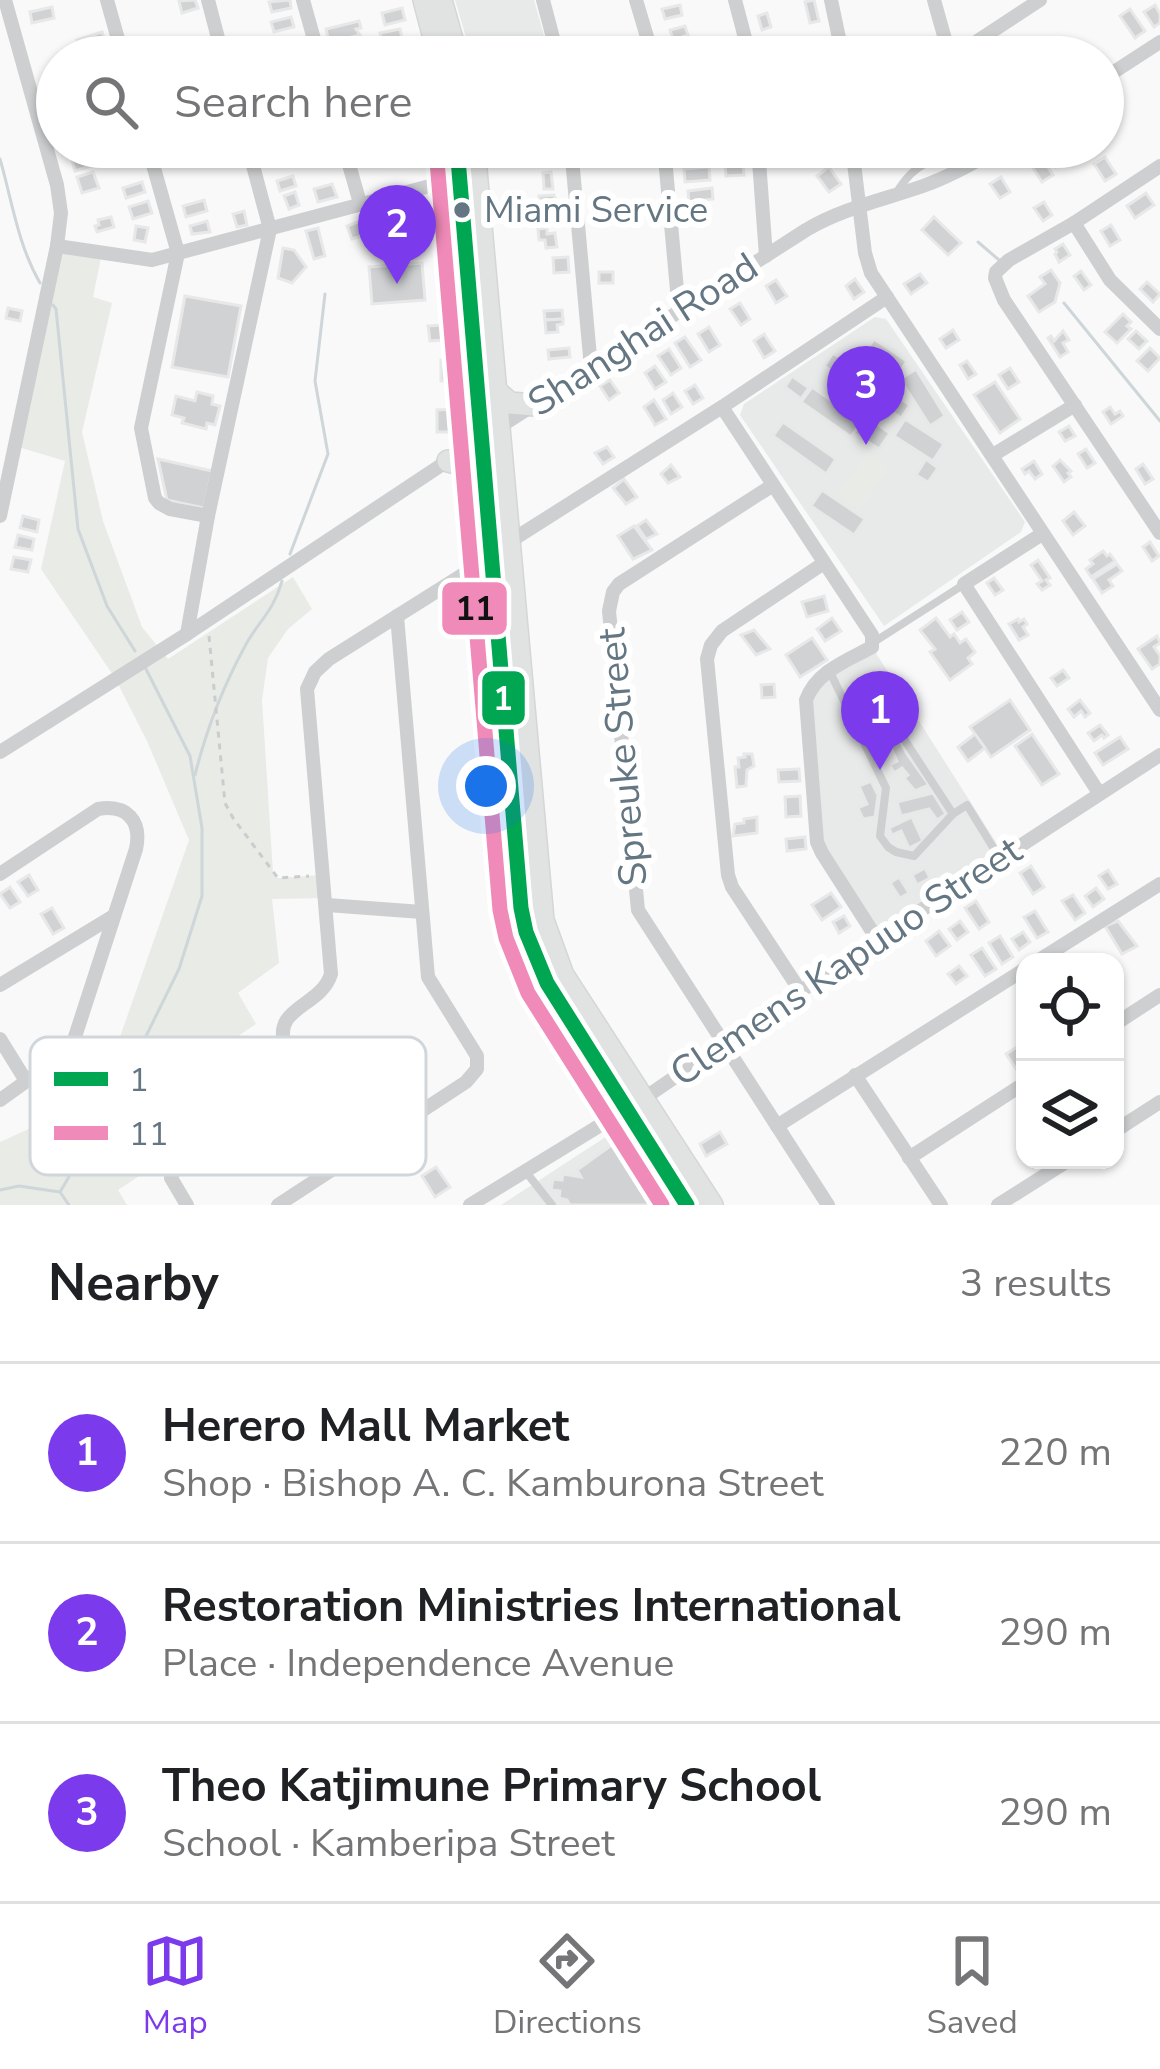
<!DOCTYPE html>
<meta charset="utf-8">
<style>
body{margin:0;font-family:"Nunito Sans",sans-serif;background:#f6f6f6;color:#202124}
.controls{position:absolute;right:36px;bottom:36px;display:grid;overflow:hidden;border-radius:24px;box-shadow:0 3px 9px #0004}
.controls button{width:108px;height:108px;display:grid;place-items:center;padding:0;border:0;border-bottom:3px solid #e0e0e0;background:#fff;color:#202124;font:60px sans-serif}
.you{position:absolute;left:486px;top:786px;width:42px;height:42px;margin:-30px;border:9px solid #fff;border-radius:50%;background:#1a73e8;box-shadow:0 0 0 18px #1a73e833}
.badge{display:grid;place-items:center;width:78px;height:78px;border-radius:50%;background:#7c3aed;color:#fff;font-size:39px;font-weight:700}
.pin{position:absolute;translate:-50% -99px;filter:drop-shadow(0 3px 6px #0008)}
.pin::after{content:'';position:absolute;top:63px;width:42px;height:36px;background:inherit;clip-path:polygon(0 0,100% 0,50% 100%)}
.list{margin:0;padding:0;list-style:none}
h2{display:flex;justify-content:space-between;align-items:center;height:156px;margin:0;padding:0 48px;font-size:51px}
h2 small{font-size:39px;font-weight:400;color:#757577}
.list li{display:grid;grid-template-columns:78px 1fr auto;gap:36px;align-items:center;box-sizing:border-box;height:180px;padding:0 48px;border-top:3px solid #e0e0e0}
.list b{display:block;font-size:45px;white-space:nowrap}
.list p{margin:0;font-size:39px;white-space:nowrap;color:#757577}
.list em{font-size:39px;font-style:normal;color:#757577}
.icon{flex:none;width:66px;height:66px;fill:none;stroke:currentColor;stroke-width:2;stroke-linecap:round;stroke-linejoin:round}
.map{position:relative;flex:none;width:1160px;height:1205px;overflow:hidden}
.search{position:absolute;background:#fff;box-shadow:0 3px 9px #0004;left:36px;right:36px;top:36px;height:132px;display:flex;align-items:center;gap:30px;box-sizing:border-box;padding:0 42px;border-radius:66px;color:#757577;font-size:45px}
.sheet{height:696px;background:#fff}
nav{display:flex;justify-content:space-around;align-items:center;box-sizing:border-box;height:168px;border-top:3px solid #e0e0e0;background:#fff;font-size:33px;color:#757577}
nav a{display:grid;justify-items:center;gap:6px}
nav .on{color:#7c3aed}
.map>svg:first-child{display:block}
.built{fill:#e8e9e9}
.green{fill:#e8ebe6}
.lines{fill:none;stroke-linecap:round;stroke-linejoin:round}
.stream{stroke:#ced6d9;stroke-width:3}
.building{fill:#d0d2d3;stroke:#e8e8e8;stroke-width:3}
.secondary-casing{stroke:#d5d6d7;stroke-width:24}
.path{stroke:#cbcccd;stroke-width:3;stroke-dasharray:6 6;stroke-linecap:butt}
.lane{stroke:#cecfd0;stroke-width:8}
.street{stroke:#cecfd0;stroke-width:14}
.secondary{stroke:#e1e2e2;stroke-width:21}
.bus-1-casing{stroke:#fff;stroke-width:24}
.bus-2-casing{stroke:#fff;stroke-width:24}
.bus-1{stroke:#00a651;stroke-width:15}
.bus-2{stroke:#f08ab8;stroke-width:15}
.bus-dot{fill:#657683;stroke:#fff;stroke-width:4.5}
.labels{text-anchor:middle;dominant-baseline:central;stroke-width:12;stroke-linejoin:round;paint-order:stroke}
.bus-label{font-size:36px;fill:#657683;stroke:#fff;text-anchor:start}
.street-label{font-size:39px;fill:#657683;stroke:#fff}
.key{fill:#fff;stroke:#d1d6da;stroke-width:3}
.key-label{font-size:33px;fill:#657683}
.line-badge{stroke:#fff;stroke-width:4.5}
.badge-label{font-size:33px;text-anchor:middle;font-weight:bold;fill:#fff}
.pale-badge-label{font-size:33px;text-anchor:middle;font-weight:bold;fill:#111}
</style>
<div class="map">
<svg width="1160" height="1205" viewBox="0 0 1160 1205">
<rect width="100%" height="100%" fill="#f9f9f9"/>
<!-- built -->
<g class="built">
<path d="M455,0H534L550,57H487L468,44Z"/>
<path d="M875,317L886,319L1025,522L1021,532L884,626L740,415L744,404Z"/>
<path d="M872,647L1004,855L877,939L822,853L808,694Z"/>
<path d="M621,1127L670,1205H501Z"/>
</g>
<!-- green -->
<g class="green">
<path d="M57,246L102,253L93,297L112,303L82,432L103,521L142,627L168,659L293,577L312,609L288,629L268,658L262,700L273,873L278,878L323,875L326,898L272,899L279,963L238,993L256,1024L219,1049L230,1067L137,1127L160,1162L118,1190L127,1205H0V1142L99,1097L189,840L147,741L115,678L41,569L65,461L15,446Z"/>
<path d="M867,452L889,467L860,510L838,495Z"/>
</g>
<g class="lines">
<!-- stream -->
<g class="stream">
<path d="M0,159C12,201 18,245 40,283"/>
<path d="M978,242L999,260"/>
<path d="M1064,303L1160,421"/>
<path d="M53,305L56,309L78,529L107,606L135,651"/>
<path d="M290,554L328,454L315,381L325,294"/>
<path d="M195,775C206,731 223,687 244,648C258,621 273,613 282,581"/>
<path d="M0,1190L19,1186L60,1192L69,1205"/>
<path d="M60,1192L119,1091L179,969L202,896V828L190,756L146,669"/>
</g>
</g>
<!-- building -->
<g class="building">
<path d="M195,0L198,8L182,13L179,1Z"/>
<path d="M290,0L291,8L272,12L269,2Z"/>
<path d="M814,0L819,21L810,23L805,2Z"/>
<path d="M680,5L682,15L665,19L662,9Z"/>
<path d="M1155,5L1160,14V23L1154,27L1144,12Z"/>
<path d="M52,7L54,18L32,23L30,12Z"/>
<path d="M402,8L405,20L385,25L382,13Z"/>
<path d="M1130,9L1145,31L1135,38L1120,16Z"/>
<path d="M767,13L771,27L762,30L758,16Z"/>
<path d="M291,17L294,27L274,32L271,22Z"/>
<path d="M359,21L361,28L356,29L360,35L329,42L326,29Z"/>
<path d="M685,26L688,35L673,40L670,30Z"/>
<path d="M400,29L403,44L383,47L380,33Z"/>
<path d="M102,32L107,48L82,55L77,40Z"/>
<path d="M370,41L373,54L360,57L357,44Z"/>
<path d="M1043,147H1058L1066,160L1056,167Z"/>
<path d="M545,150H559V161H546Z"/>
<path d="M91,154L94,165L75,171L72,160Z"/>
<path d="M1040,155L1053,175L1042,182L1029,162Z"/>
<path d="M1105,157L1116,174L1105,181L1094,164Z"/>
<path d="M743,162L744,175L726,176L725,164Z"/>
<path d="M709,167L710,180L685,182L684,169Z"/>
<path d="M829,167L841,184L829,192L817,176Z"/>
<path d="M93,172L99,188L82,193L77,177Z"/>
<path d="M551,172L553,189H544L543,173Z"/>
<path d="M293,176L296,186L280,191L277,181Z"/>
<path d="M1001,177L1010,192L1000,198L990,184Z"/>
<path d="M142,182L145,192L126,198L123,188Z"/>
<path d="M332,184L337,197L318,202L314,189Z"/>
<path d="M712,188L713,199L689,202L688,191Z"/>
<path d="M295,192L299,205L289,209L284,196Z"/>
<path d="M1146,193L1154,205L1135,218L1127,206Z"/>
<path d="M554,195L559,208L541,209L539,196Z"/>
<path d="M204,200L207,211L186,217L183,206Z"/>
<path d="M148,201L152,213L133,219L129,207Z"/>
<path d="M1044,202L1052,215L1043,221L1034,208Z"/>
<path d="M244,211L247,225L237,227L233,214Z"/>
<path d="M427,212L429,226L412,228L410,214Z"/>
<rect x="542" y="212" width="17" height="9"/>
<path d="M399,216L402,231L392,234L388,218Z"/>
<path d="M111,217L114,227L97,232L95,226L99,225L98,220Z"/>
<path d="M934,217L961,243L948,255L922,230Z"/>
<path d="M368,218L373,232L352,239L347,226Z"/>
<path d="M207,221L210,232L192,234L190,226Z"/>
<path d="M1111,225L1120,240L1110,246L1101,231Z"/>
<path d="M136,226L148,228L145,242L134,240Z"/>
<path d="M318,228L325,256L314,259L306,231Z"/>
<path d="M547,228V234L555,233L557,247L546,248L545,240H539L538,229Z"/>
<path d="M1063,244L1070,255L1059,262L1055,254L1057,252L1055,249Z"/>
<path d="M283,248L294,250L306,267L292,283L278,278Z"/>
<path d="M568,257L569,272L554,273L553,258Z"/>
<path d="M422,263L425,300L372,304L369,267Z"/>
<path d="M1051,270L1060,283L1055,302L1039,312L1028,296L1045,284L1040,277Z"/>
<path d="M1081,271L1091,285L1084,290L1074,276Z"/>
<rect x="599" y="272" width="14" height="11"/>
<path d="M920,274L927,283L911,294L904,284Z"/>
<path d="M855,279L864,292L854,299L846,286Z"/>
<path d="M776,280L787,296L776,303L766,286Z"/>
<path d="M1147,282L1160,294L1153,302L1140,289Z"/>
<path d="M185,296L241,306L228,377L172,367Z"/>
<path d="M740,303L750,319L741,325L730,309Z"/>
<path d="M8,308L22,311L20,321L6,318Z"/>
<path d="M562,310L563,319L545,320L544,311Z"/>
<path d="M1123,314L1131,322L1127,326L1131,329L1117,343L1105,332Z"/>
<path d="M563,319V324L557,325L558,332L546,333L545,320Z"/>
<path d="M442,325L443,340L430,341L428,326Z"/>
<path d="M709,327L720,345L709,352L698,334Z"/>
<path d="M953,330L959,340L946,348L940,339Z"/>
<path d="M1063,331L1069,340L1063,343L1068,352L1060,357L1048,338L1051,336L1054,341Z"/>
<path d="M1136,331L1147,341L1139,349L1128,339Z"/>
<path d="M764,334L775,351L764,358L754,341Z"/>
<path d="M685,337L701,360L690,367L675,343Z"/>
<path d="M874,339L907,361L899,374L865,352Z"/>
<path d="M569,348L570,357L549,359L548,350Z"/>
<path d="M1150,348L1160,358L1148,371L1137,361Z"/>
<path d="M669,349L681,368L671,375L658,356Z"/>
<path d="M833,353L910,405L901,418L824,366Z"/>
<path d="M451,359V381H441V360Z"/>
<path d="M967,361L976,374L968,379L960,365Z"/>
<path d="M655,366L666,382L655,389L645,373Z"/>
<path d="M1010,368L1019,382L1008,389L999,375Z"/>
<path d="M916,369L945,416L930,426L900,379Z"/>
<path d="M792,376L809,388L801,399L785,387Z"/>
<path d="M610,380L619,393L609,400L600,386Z"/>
<path d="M995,382L1020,419L1000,433L974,395Z"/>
<path d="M695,385L703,398L693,404L685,391Z"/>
<path d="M812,387L862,422L851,437L801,402Z"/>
<path d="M197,392L213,396L212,404L220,406L215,425L207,423L206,429L182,423L184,418L172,415L176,396L195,401Z"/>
<path d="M673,393L682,407L671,414L663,400Z"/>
<path d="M654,400L666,419L655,425L644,407Z"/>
<path d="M1110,407L1115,414L1120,411L1123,416L1111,424L1103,412Z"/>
<path d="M456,409L457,432H437V410Z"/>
<path d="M865,416L890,433L879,449L854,433Z"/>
<path d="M905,419L944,444L933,461L894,436Z"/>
<path d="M783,422L836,459L826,474L773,436Z"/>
<path d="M1069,426L1075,436L1065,441L1059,432Z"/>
<path d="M607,447L614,457L603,464L595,453Z"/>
<path d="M1086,449L1095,463L1087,468L1078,454Z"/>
<path d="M158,459L212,471L204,508L167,500Z"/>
<path d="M926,459L938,468L928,482L916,475Z"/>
<path d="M1060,460L1071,471L1068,473L1071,477L1064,482L1053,466Z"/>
<path d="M1034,461L1042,474L1035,479L1029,471L1025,474L1022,469Z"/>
<path d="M1143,464L1153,479L1145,484L1136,469Z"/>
<path d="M671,465L680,477L668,483L661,474Z"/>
<path d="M624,479L637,497L626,504L613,488Z"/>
<path d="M822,490L865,519L854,535L811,506Z"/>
<path d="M1074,512L1085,526L1073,535L1063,521Z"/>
<path d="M23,516L39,520L37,532L20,528Z"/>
<path d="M646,520L657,534L646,539L637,526Z"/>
<path d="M634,526L652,550L633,559L618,536Z"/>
<path d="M18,535L34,539L32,550L15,547Z"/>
<path d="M1150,542L1159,556L1152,561L1143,547Z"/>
<path d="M1103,551L1107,556L1110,554L1115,561L1091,577L1086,569L1093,564L1090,560Z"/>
<path d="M14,557L31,560L28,572L11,569Z"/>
<path d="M1038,560L1050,578L1046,580L1050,585L1042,590L1037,584L1042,581L1031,565Z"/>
<path d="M1117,564L1122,571L1109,580L1113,586L1102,593L1093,579Z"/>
<path d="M994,578L1003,590L995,595L987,583Z"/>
<path d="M824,596L828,611L807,617L802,602Z"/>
<path d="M470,602L473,634L450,635L447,604Z"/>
<path d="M962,612L969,622L957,630L950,620Z"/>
<path d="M832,618L841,631L825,641L817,629Z"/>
<path d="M936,618L950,637L954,634L960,643L966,639L975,652L968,658L972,664L950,680L930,652L935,649L920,630Z"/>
<path d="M1018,619L1019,622L1024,619L1027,624L1023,627L1028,635L1019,640L1009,624Z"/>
<path d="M754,630L770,649L756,655L741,635Z"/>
<path d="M1157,636L1160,643L1154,647L1160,656V664L1152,669L1138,649Z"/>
<path d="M812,638L827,660L800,677L786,655Z"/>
<path d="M1063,670L1069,678L1057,686L1051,678Z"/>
<path d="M774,684L775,697L762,698L761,685Z"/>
<path d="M1010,700L1030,730L991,757L970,727Z"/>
<path d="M1080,700L1090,713L1085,717L1081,711L1074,717L1068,709Z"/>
<path d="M1100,725L1108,735L1104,738L1102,735L1094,741L1088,733Z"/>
<path d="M975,734L985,748L968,761L958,747Z"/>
<path d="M1032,734L1059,774L1042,785L1015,746Z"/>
<path d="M1120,737L1128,749L1103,765L1095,753Z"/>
<path d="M900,741L907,754L929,785L915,791L904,778L908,775L902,768L894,773L890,765L897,761L890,745Z"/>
<path d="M744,754H752L754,766L747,770L746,786L737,787L735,767H739L738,758L745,757Z"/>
<path d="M799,769L800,781L779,782L778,770Z"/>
<path d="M871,781L878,795L875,817L863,819L858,808L867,804L859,786Z"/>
<path d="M933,793L946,814L937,820L929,809L901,816L897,802Z"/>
<path d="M800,796L801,816L786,817L785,797Z"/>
<path d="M757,817V833L733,836L735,824L744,823V819Z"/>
<path d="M912,817L923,841L909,848L901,831L892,835L889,828Z"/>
<path d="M805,837L806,849L787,851L786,839Z"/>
<path d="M1031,866L1044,887L1033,894L1020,873Z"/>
<path d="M925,868L930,878L917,885L912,875Z"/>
<path d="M1108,870L1117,884L1108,889L1099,876Z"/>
<path d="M29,875L38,890L28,896L18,882Z"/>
<path d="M899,877L909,893L900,898L890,883Z"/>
<path d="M10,887L20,902L10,908L0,894Z"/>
<path d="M1096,888L1104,899L1093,907L1085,896Z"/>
<path d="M831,893L841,907L822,920L812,905Z"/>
<path d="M1073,895L1085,913L1075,920L1062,901Z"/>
<path d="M976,901L989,922L979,929L965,908Z"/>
<path d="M52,908L64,928L53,934L41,914Z"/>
<path d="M1035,911L1048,932L1037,938L1024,917Z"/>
<path d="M844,916L850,926L839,933L833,922Z"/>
<path d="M960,921L968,932L957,940L949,929Z"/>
<path d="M1118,921L1137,946L1122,954L1105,926Z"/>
<path d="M939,931L950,946L936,956L926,941Z"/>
<path d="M1023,932L1030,942L1019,950L1012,939Z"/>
<path d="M1000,936L1013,957L1002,964L989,943Z"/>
<path d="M982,948L996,969L985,976L971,955Z"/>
<path d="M959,966L967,976L956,984L948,974Z"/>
<path d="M1020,1045L1025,1051V1074L1021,1076L1006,1054Z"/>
<path d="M720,1132L727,1144L706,1156L700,1144Z"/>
<path d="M613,1144L654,1205H570L567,1200L559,1198L560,1191L551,1190L553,1179L562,1180L563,1174L581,1177L577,1170Z"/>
<path d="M436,1167L450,1187L435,1197L422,1176Z"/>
</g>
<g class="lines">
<defs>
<g id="secondary">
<path d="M424,0L439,57"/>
<path d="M441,0L457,57"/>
<path d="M457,147L521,908L526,932L547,983L687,1205"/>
<path d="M474,147L543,920L563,975L712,1205"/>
<path d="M496,391L510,403L534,405"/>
<path d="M448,461L469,466L485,478"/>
</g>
</defs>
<!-- secondary casing -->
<use href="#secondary" class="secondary-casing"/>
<!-- path -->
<g class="path">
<path d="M209,636L225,803L233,818L278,878L309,876"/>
<path d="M44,1081L88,1132L124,1153L159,1167"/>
</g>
<!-- lane -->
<g class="lane">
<path d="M897,192C912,167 935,150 963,167"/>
<path d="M874,642L963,585"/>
<path d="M829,670L886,788L880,836L888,847L896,852L914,856L953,814L967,805L999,857"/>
<path d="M853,717L879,707L885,710L953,814"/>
<path d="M526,1172L552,1205"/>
</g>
<!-- street -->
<g class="street">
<path d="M107,0L123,57"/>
<path d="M208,0L223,57"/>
<path d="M303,0L319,57"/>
<path d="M543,0L558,57"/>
<path d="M636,0L653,57"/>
<path d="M735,0L750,57"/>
<path d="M831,0L843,57"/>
<path d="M934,0L950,57"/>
<path d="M953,57L1040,0"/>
<path d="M1103,79L1160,42"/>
<path d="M148,147L178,253L141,428L155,498L159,503L170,509L208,516"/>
<path d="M344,147L360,203"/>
<path d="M571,147L591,368"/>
<path d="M664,147L679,312"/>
<path d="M758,147L766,256"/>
<path d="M852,147L865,253L871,273L1160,710"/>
<path d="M1160,166L1074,223L1009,260L996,272L995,278L1004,300L1160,533"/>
<path d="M1074,223L1110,280L1160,329"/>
<path d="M57,246L152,260L460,178"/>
<path d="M722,407L872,635V647C846,661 817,671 806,700L817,842L822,853L877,939"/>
<path d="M993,455L1075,405"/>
<path d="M773,485L619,584L613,592L609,611L638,910L828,1205"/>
<path d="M0,516L57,246L61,213L57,185L5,0"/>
<path d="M1042,534L964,584L1099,793"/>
<path d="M509,542L722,407L887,297"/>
<path d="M187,634L208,516L270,229L248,147"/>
<path d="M0,752L187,634L482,438L806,230C843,208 883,200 923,186C951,176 976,162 1001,147"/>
<path d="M0,874L98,809C127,804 142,821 136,849L73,1043L60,1057L0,1100"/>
<path d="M327,905L422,912"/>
<path d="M1036,962L1160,884"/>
<path d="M0,985L112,917"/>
<path d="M801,992L732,887L728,875L707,659L711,645L722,631L824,563"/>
<path d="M1115,1024L1160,995"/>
<path d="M0,1039L26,1081"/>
<path d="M855,1075L941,1205"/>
<path d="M777,1126L1025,969"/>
<path d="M1115,1131L1160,1102"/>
<path d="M356,1153L285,1045C272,1007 321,1007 331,974L307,689L315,672L329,659L491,557"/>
<path d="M909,1158L1025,1083"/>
<path d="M187,1205L171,1178L178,1161L304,1074"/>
<path d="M278,1205L466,1082L477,1069V1056L428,977L397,616"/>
<path d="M470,1205L643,1099L877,939L1160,755"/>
<path d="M998,1205L1069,1160"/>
</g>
<!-- secondary -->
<use href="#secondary" class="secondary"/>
<defs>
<path id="bus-1" d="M457,147L521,908L526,932L547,983L687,1205"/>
<path id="bus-2" d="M436,149L500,910L506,938L528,993L662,1205"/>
</defs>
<!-- bus-1 casing -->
<use href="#bus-1" class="bus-1-casing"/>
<!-- bus-2 casing -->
<use href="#bus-2" class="bus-2-casing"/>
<!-- bus-1 -->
<use href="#bus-1" class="bus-1"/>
<!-- bus-2 -->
<use href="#bus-2" class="bus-2"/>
</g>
<!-- markers -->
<circle class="bus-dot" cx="462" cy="210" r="10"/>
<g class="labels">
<!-- bus labels -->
<g class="bus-label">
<text x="484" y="210">Miami Service</text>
</g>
<!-- street labels -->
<g class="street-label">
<text transform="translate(643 335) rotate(-33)">Shanghai Road</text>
<text transform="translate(623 757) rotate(-95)">Spreuke Street</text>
<text transform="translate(846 962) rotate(-34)">Clemens Kapuuo Street</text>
</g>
</g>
<!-- legend -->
<rect x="30" y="1037" width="396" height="138" rx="18" class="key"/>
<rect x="54" y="1072" width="54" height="14" fill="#00a651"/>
<rect x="54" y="1126" width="54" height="14" fill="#f08ab8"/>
<g class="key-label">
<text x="129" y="1091">1</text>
<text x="129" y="1145">11</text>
</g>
<g class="line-badge">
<rect x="440" y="580" width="69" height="57" rx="12" fill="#f08ab8"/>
<rect x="480" y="669" width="47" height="58" rx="12" fill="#00a651"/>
</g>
<g class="badge-label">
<text x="503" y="710">1</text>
</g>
<g class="pale-badge-label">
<text x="475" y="620">11</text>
</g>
</svg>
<div class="controls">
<button><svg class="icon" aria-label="locate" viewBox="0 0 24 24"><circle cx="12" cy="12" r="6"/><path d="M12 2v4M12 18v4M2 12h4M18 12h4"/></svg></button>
<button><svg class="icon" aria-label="layers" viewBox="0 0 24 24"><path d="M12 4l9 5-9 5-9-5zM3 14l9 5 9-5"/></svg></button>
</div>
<div class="you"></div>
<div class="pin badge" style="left:880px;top:770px">1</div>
<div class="pin badge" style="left:397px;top:284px">2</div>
<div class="pin badge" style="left:866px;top:445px">3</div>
<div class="search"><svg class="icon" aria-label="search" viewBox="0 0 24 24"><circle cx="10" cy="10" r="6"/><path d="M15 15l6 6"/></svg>Search here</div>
</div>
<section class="sheet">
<h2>Nearby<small>3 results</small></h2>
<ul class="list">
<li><span class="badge">1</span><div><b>Herero Mall Market</b><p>Shop · Bishop A. C. Kamburona Street</p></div><em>220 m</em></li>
<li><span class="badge">2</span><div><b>Restoration Ministries International</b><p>Place · Independence Avenue</p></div><em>290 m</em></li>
<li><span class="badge">3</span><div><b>Theo Katjimune Primary School</b><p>School · Kamberipa Street</p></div><em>290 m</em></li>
</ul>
</section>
<nav>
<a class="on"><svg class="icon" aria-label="map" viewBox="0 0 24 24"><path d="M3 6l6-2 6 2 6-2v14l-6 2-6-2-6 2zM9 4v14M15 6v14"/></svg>Map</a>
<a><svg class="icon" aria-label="directions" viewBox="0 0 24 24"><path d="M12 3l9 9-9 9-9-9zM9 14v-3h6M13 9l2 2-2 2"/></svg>Directions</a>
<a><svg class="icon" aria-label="saved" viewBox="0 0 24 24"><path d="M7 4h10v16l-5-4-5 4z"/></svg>Saved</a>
</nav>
